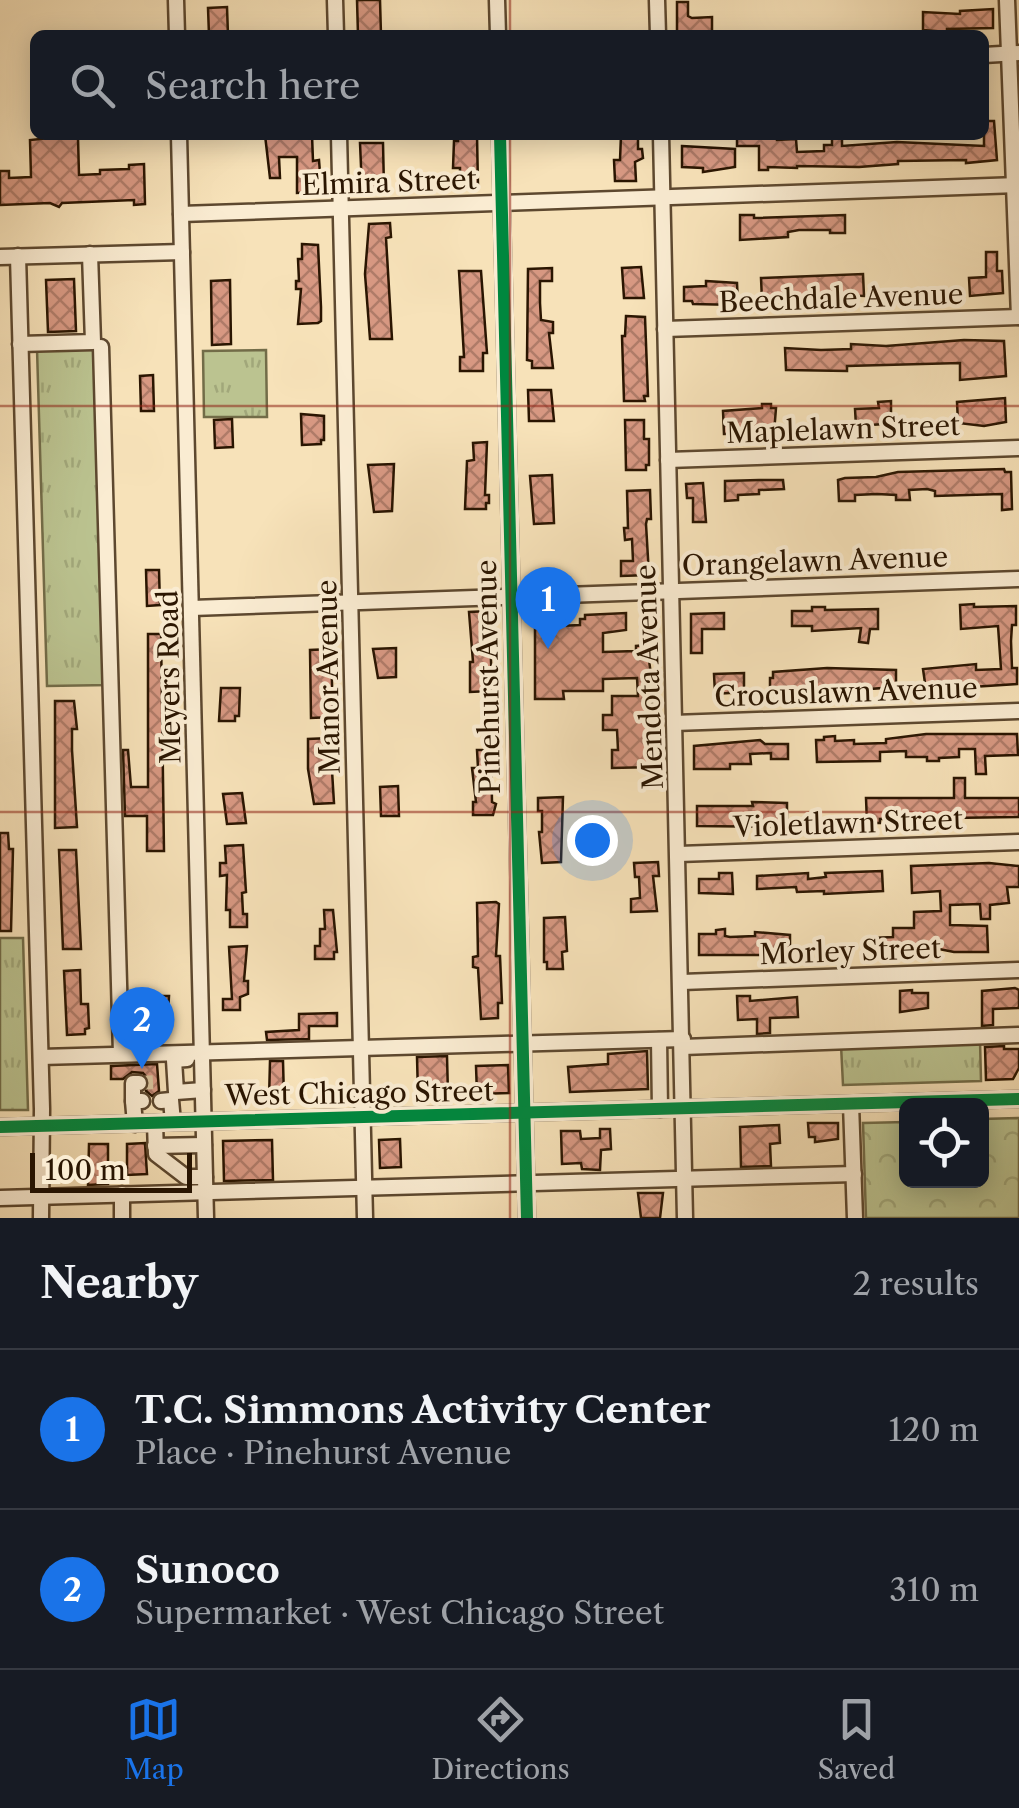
<!DOCTYPE html>
<meta charset="utf-8">
<style>
body{margin:0;font-family:"Libre Caslon Text",serif;background:#20242c;color:#f1f3f6}
.controls{position:absolute;right:30px;bottom:30px;display:grid;overflow:hidden;border-radius:15px;box-shadow:0 5px 25px #0003}
.controls button{width:90px;height:90px;display:grid;place-items:center;padding:0;border:0;border-bottom:2px solid #363941;background:#171b24;color:#f1f3f6;font:50px sans-serif}
.scale{position:absolute;left:30px;bottom:25px;width:162px;box-sizing:border-box;padding-left:10px;border:5px solid #2a1501;border-top:0;font-size:28px;line-height:35px;white-space:nowrap;color:#2a1501;-webkit-text-stroke:8px #faecd2;paint-order:stroke}
.you{position:absolute;left:592px;top:840px;width:35px;height:35px;margin:-25px;border:8px solid #fff;border-radius:50%;background:#1a73e8;box-shadow:0 0 0 15px #1a73e833}
.badge{display:grid;place-items:center;width:65px;height:65px;border-radius:50%;background:#1a73e8;color:#fff;font-size:32px;font-weight:700}
.pin{position:absolute;translate:-50% -82px;filter:drop-shadow(0 2px 5px #0008)}
.pin::after{content:'';position:absolute;top:52px;width:35px;height:30px;background:inherit;clip-path:polygon(0 0,100% 0,50% 100%)}
.list{margin:0;padding:0;list-style:none}
h2{display:flex;justify-content:space-between;align-items:center;height:130px;margin:0;padding:0 40px;font-size:42px}
h2 small{font-size:32px;font-weight:400;color:#9ea1a6}
.list li{display:grid;grid-template-columns:65px 1fr auto;gap:30px;align-items:center;box-sizing:border-box;height:160px;padding:0 40px;border-top:2px solid #363941}
.list b{display:block;font-size:38px;white-space:nowrap}
.list p{margin:0;font-size:32px;white-space:nowrap;color:#9ea1a6}
.list em{font-size:32px;font-style:normal;color:#9ea1a6}
.icon{flex:none;width:55px;height:55px;fill:none;stroke:currentColor;stroke-width:2;stroke-linecap:round;stroke-linejoin:round}
.map{position:relative;flex:none;width:1019px;height:1218px;overflow:hidden}
.search{position:absolute;background:#171b24;box-shadow:0 5px 25px #0003;left:30px;right:30px;top:30px;height:110px;display:flex;align-items:center;gap:25px;box-sizing:border-box;padding:0 35px;border-radius:15px;color:#9ea1a6;font-size:38px}
.sheet{height:450px;background:#171b24}
nav{display:flex;justify-content:space-around;align-items:center;box-sizing:border-box;height:140px;border-top:2px solid #363941;background:#171b24;font-size:28px;color:#9ea1a6}
nav a{display:grid;justify-items:center;gap:5px}
nav .on{color:#1a73e8}
.map>svg:first-child{display:block}
.grass{fill:url(#grass-tufts);stroke:#726c48;stroke-width:2.5}
.park{fill:url(#park-crowns);stroke:#726c48;stroke-width:2.5}
.building{fill:url(#building-cross-hatch);stroke:#2a1501;stroke-width:2.5}
.lines{fill:none;stroke-linecap:round;stroke-linejoin:round}
.minor-tunnel{stroke:#d8c39d;stroke-width:14;stroke-dasharray:14 7;stroke-linecap:butt}
.minor-casing{stroke:#5d482f;stroke-width:19}
.minor{stroke:#faecd2;stroke-width:14}
.cycleway-casing{stroke:#faecd2;stroke-width:19}
.cycleway{stroke:#00873e;stroke-width:12}
.grid{fill:none;stroke:#8f2418;stroke-width:2.5;stroke-opacity:0.55}
.labels{text-anchor:middle;dominant-baseline:central;stroke-width:8;stroke-linejoin:round;paint-order:stroke}
.street-label{font-size:28px;fill:#2a1501;stroke:#faecd2}
</style>
<div class="map">
<svg width="1019" height="1218" viewBox="0 0 1019 1218">
<defs>
<pattern id="grass-tufts" width="24" height="20" patternUnits="userSpaceOnUse" patternTransform="scale(2.5)"><rect width="24" height="20" fill="#bbc390"/><path d="M3 7l-1-3M5 7V3M7 7l1-3M15 17l-1-3M17 17v-4M19 17l1-3" fill="none" stroke="#a1a77a"/></pattern>
<pattern id="park-crowns" width="20" height="18" patternUnits="userSpaceOnUse" patternTransform="scale(2.5)"><rect width="20" height="18" fill="#bbc390"/><path d="M2 6a3 3 0 1 1 6 0M12 15a3 3 0 1 1 6 0" fill="none" stroke="#a1a77a"/></pattern>
<pattern id="building-cross-hatch" width="8" height="8" patternUnits="userSpaceOnUse" patternTransform="scale(2.5)"><rect width="8" height="8" fill="#d79882"/><path d="M0 0l8 8M0 8l8-8" fill="none" stroke="#af7b68"/></pattern>
</defs>
<rect width="100%" height="100%" fill="#f7e2b9"/>
<filter id="stains"><feTurbulence type="fractalNoise" baseFrequency=".002" numOctaves="4"/><feColorMatrix values="0 0 0 0 .2 0 0 0 0 .09 0 0 0 0 .02 0 0 0 .5 -.17"/></filter>
<radialGradient id="worn" r=".72"><stop offset=".6" stop-color="#630" stop-opacity="0"/><stop offset="1" stop-color="#630" stop-opacity=".3"/></radialGradient>
<!-- grass -->
<g class="grass">
<path d="M99,347L109,685L47,686L37,349Z"/>
<path d="M266,350L267,417H204L203,351Z"/>
<path d="M0,938H23L28,1110H0Z"/>
<path d="M980,1040L981,1081L843,1085L841,1045Z"/>
</g>
<!-- park -->
<path class="park" d="M1019,1118V1218H866L863,1123L906,1122V1180H982V1119Z"/>
<!-- building -->
<g class="building">
<path d="M357,0H380L381,35H358Z"/>
<path d="M677,2H688V16L692,18L712,17V35H677Z"/>
<path d="M227,7L228,35H209L208,8Z"/>
<path d="M993,9V28L947,29V32L923,30V12L960,14V11Z"/>
<path d="M984,121H994L997,160L966,163V160L898,161V164L859,167L797,166V168L768,167V170H759V146H737V135H777V140L796,139L797,152L824,151V145H832V135H842V146L897,142L984,146Z"/>
<path d="M265,135H312L313,161L319,160L320,173H313L314,192L297,193V157H279L280,178H270Z"/>
<path d="M458,135H477L478,186H460V168H453L454,141H458Z"/>
<path d="M621,135H638V149H642L643,158L635,162L636,181H615L614,160H620Z"/>
<path d="M59,137L78,138L79,175L100,174V170L129,169V165L144,164L145,204L134,205V200L62,203L59,207L50,203L0,205V171H9V178L31,177L30,140Z"/>
<path d="M360,143H383L384,188L362,189Z"/>
<path d="M682,146L735,149V167L703,172V168L682,167Z"/>
<path d="M740,215H754V218L845,215V233H830V230H799L788,232V237L740,240Z"/>
<path d="M390,223L391,237L386,238L392,339H370L365,274L369,224Z"/>
<path d="M302,244L318,245L321,307V321L318,323L298,324L301,289H296V281H299L298,259H302Z"/>
<path d="M986,252H997V271H1002L1003,293L970,296L969,278L986,277Z"/>
<path d="M641,267L644,298H624L622,268Z"/>
<path d="M552,268V281H540V303L541,320L553,322V333H549L553,368H532V361L527,360L528,269Z"/>
<path d="M459,271H481L487,353H483V371H460V357H464Z"/>
<path d="M863,274L864,296L824,294V297L762,300L761,278Z"/>
<path d="M74,279L76,331L48,332L46,280Z"/>
<path d="M230,280L231,344L212,345L211,281Z"/>
<path d="M706,281L737,283L738,305L693,304L692,301H684V287L706,286Z"/>
<path d="M626,316L645,317L648,396H644L645,401H624L622,336H625Z"/>
<path d="M964,340L1004,341L1006,376L960,380V363L847,366V371L786,370L785,348L821,350L851,349V344L886,346Z"/>
<path d="M153,375L154,411H141L140,376Z"/>
<path d="M528,390H551L554,421H529Z"/>
<path d="M1005,398L1006,422L984,426L958,423L957,402Z"/>
<path d="M891,401V421H884V424L856,426L855,409L879,408L878,402Z"/>
<path d="M762,404H771V408H776L774,433L724,434L723,411L762,408Z"/>
<path d="M301,414L324,416V440H321V444L302,445Z"/>
<path d="M232,419L233,447L215,448L214,420Z"/>
<path d="M625,420H644V439H649V465H646V470H626Z"/>
<path d="M487,442L485,495H489V503H486V509H465L467,461L474,460L473,443Z"/>
<path d="M394,464L392,511L374,512L368,465Z"/>
<path d="M1004,469L1005,472H1011L1012,509L1002,510V494L935,496V491L927,489L909,490L910,500H896V495L877,494L855,495V501H839L838,480L845,478L876,477L898,472Z"/>
<path d="M552,475L554,523L534,524L530,476Z"/>
<path d="M759,480H783L784,489L759,490V494L738,495V500L725,501V481Z"/>
<path d="M703,483L706,522H693V498H687L686,484Z"/>
<path d="M650,490L651,519H647L646,524L649,575L621,576V561H633L632,539L625,540L624,528H628L627,491Z"/>
<path d="M146,570H159L160,605L147,606Z"/>
<path d="M974,604V607L1016,606V625H1012L1011,641L1012,668H1017V684L926,690L923,669L976,664V670L1001,669L998,626L961,629L960,605Z"/>
<path d="M812,607H825V610L878,609V629H870L868,643L859,642L861,628L812,631V626H792V611H812Z"/>
<path d="M489,611L492,686L490,691L470,692V662H473L469,612Z"/>
<path d="M626,613V630L603,633V652L636,651V646L647,645L651,675H648V695H652V707H648L650,754H654L655,767L612,768V750H618L617,730H603V715H612V696H638L637,678L603,679V691H563L564,699H535V619L559,618V626L580,625V619H585V615Z"/>
<path d="M724,613V629H702V653H691V614Z"/>
<path d="M148,634H161L164,851H147V816H125L123,750H128L131,787H148Z"/>
<path d="M396,648V677L378,678L373,649Z"/>
<path d="M331,649L333,717L311,718L310,650Z"/>
<path d="M827,668L896,670V687L870,689V691L821,690V694L792,695L770,692V678H773V672Z"/>
<path d="M744,673V692L715,694L714,674Z"/>
<path d="M221,688H240L239,716H235V721H219Z"/>
<path d="M55,701H74L77,729H72V750L77,827L55,828Z"/>
<path d="M926,734H1017L1018,755L985,756L986,774H976L975,749H959V757L939,758V761H927V757H906V751L880,752V761L817,762L816,740H824V737L835,736V741L854,740V744L886,743V739Z"/>
<path d="M330,738L334,803L314,804L308,769V739Z"/>
<path d="M760,740L765,744H788V759H771V753L750,754L751,764H730V769H694V746Z"/>
<path d="M477,750H491L492,802L496,804L493,815H473V802H476L472,768H478Z"/>
<path d="M954,778H965V798H1019V817L880,819V823H867L866,798H954Z"/>
<path d="M398,786L399,816H381L380,787Z"/>
<path d="M242,793L246,823L227,824L223,794Z"/>
<path d="M563,797L561,862L542,863L539,832H542V811H538V798Z"/>
<path d="M752,802L787,803V827L697,826V806H753Z"/>
<path d="M0,833H8L9,849H13L11,931H0Z"/>
<path d="M243,845L246,892L242,893L243,914H247V927H230V910H226L227,875L220,876V863H226L225,846Z"/>
<path d="M59,850H76L81,949H63Z"/>
<path d="M658,862L659,876H653L657,911L631,912V899L640,898L639,877H635L634,863Z"/>
<path d="M989,863L1019,866V887H1007L1009,903L990,905V919H981L980,904L950,905V925L987,926L988,952H954L939,949L913,953V948L872,949V938L893,937V928H914V912L941,911L940,891L912,893L911,866Z"/>
<path d="M882,871L883,891L824,894V891L797,892L796,887L757,889V876L808,873V879L826,877L825,873Z"/>
<path d="M719,873H732L733,894L699,893V879H719Z"/>
<path d="M496,902L499,904L496,956H500L502,1003H498V1018L481,1019L478,968L473,967V957L478,956L477,903Z"/>
<path d="M324,910H333L337,952H334V959H315V946H320V929H325Z"/>
<path d="M565,917L567,951L562,952L563,969H547V962H544V918Z"/>
<path d="M725,929V936L730,937L755,936V932L790,935V955H699V934H716V930Z"/>
<path d="M247,946L244,981H248V994L240,997V1010H223V999H232L229,947Z"/>
<path d="M80,970L81,1004H88L89,1028L85,1029V1034L67,1035L64,971Z"/>
<path d="M1015,988L1019,990V1008L993,1009V1025L982,1026V991Z"/>
<path d="M912,990V993H928V1008L900,1012V991Z"/>
<path d="M151,996H169L167,1028L152,1029Z"/>
<path d="M737,996H750V1001L797,997L798,1017L770,1018V1033L757,1034V1019L738,1020Z"/>
<path d="M337,1013V1026H309V1039L267,1040L266,1032L299,1030V1014Z"/>
<path d="M1004,1046V1049H1019V1068L1013,1079L986,1080L985,1047Z"/>
<path d="M647,1051L648,1089L570,1092L568,1067L608,1064V1054Z"/>
<path d="M447,1056L448,1094L418,1095L417,1057Z"/>
<path d="M270,1061H283L284,1099L269,1100Z"/>
<path d="M157,1064L159,1091L152,1096L146,1091L150,1082L143,1073L132,1072L123,1079H111V1066Z"/>
<path d="M508,1065L509,1093L477,1094L476,1066Z"/>
<path d="M808,1123H838V1139L815,1142V1137H809Z"/>
<path d="M779,1125L780,1143L770,1144L771,1166L741,1167L740,1127Z"/>
<path d="M600,1129H610L611,1149L601,1150L600,1170L582,1169L581,1163L562,1164L561,1131H580L581,1139L600,1138Z"/>
<path d="M400,1139L401,1167L380,1168L379,1140Z"/>
<path d="M272,1140L273,1180L224,1181L223,1141Z"/>
<path d="M145,1143L147,1174L127,1175V1144Z"/>
<path d="M89,1144H108V1184L88,1185Z"/>
<path d="M638,1193H663L660,1218H641Z"/>
</g>
<g class="lines">
<!-- minor-tunnel -->
<path class="minor-tunnel" d="M139,1083L158,1082"/>
<defs>
<g id="minor">
<path d="M176,0L177,35"/>
<path d="M335,0L336,35"/>
<path d="M497,0L498,35"/>
<path d="M657,0L658,35"/>
<path d="M1007,0L1019,317"/>
<path d="M984,55L1019,53"/>
<path d="M179,135L206,1218"/>
<path d="M339,135L365,1218"/>
<path d="M500,135L527,1218"/>
<path d="M661,135L685,1218"/>
<path d="M181,214L1019,185"/>
<path d="M18,256L42,1109L41,1218"/>
<path d="M0,257L182,252"/>
<path d="M665,329L1019,317"/>
<path d="M20,344L93,342L90,254"/>
<path d="M101,347L121,1054"/>
<path d="M668,460L1019,448"/>
<path d="M192,608L1019,579"/>
<path d="M674,723L1019,711"/>
<path d="M679,854L1019,842"/>
<path d="M682,982L1019,970"/>
<path d="M659,1040L660,1109"/>
<path d="M683,1047L1019,1035"/>
<path d="M41,1057L683,1039"/>
<path d="M187,1059L174,1060L176,1092L203,1090"/>
<path d="M133,1101V1083H139"/>
<path d="M161,1101L171,1100L173,1122"/>
<path d="M851,1104L855,1218"/>
<path d="M155,1123L156,1154L186,1177H205"/>
<path d="M135,1124L133,1101H142"/>
<path d="M0,1127L1019,1099"/>
<path d="M155,1146L204,1145"/>
<path d="M122,1194V1218"/>
<path d="M0,1198L854,1174"/>
</g>
</defs>
<!-- minor casing -->
<use href="#minor" class="minor-casing"/>
<!-- minor -->
<use href="#minor" class="minor"/>
<defs>
<g id="cycleway">
<path d="M500,135L527,1218"/>
<path d="M0,1127L1019,1099"/>
</g>
</defs>
<!-- cycleway casing -->
<use href="#cycleway" class="cycleway-casing"/>
<!-- cycleway -->
<use href="#cycleway" class="cycleway"/>
</g>
<!-- grid -->
<path class="grid" d="M510,0V35M510,135V1218M0,406H1019M0,812H1019"/>
<g class="labels">
<!-- street labels -->
<g class="street-label">
<text transform="translate(389 182) rotate(-2)">Elmira Street</text>
<text transform="translate(841 298) rotate(-2)">Beechdale Avenue</text>
<text transform="translate(843 429) rotate(-2)">Maplelawn Street</text>
<text transform="translate(815 561) rotate(-2)">Orangelawn Avenue</text>
<text transform="translate(169 677) rotate(-91)">Meyers Road</text>
<text transform="translate(328 677) rotate(-91)">Manor Avenue</text>
<text transform="translate(488 677) rotate(-91)">Pinehurst Avenue</text>
<text transform="translate(649 677) rotate(-92)">Mendota Avenue</text>
<text transform="translate(846 692) rotate(-2)">Crocuslawn Avenue</text>
<text transform="translate(848 823) rotate(-2)">Violetlawn Street</text>
<text transform="translate(850 951) rotate(-2)">Morley Street</text>
<text transform="translate(359 1093) rotate(-1)">West Chicago Street</text>
</g>
</g>
<rect width="100%" height="100%" filter="url(#stains)"/>
<rect width="100%" height="100%" fill="url(#worn)"/>
</svg>
<div class="controls">
<button><svg class="icon" aria-label="locate" viewBox="0 0 24 24"><circle cx="12" cy="12" r="6"/><path d="M12 2v4M12 18v4M2 12h4M18 12h4"/></svg></button>
</div>
<div class="scale">100 m</div>
<div class="you"></div>
<div class="pin badge" style="left:548px;top:649px">1</div>
<div class="pin badge" style="left:142px;top:1069px">2</div>
<div class="search"><svg class="icon" aria-label="search" viewBox="0 0 24 24"><circle cx="10" cy="10" r="6"/><path d="M15 15l6 6"/></svg>Search here</div>
</div>
<section class="sheet">
<h2>Nearby<small>2 results</small></h2>
<ul class="list">
<li><span class="badge">1</span><div><b>T.C. Simmons Activity Center</b><p>Place · Pinehurst Avenue</p></div><em>120 m</em></li>
<li><span class="badge">2</span><div><b>Sunoco</b><p>Supermarket · West Chicago Street</p></div><em>310 m</em></li>
</ul>
</section>
<nav>
<a class="on"><svg class="icon" aria-label="map" viewBox="0 0 24 24"><path d="M3 6l6-2 6 2 6-2v14l-6 2-6-2-6 2zM9 4v14M15 6v14"/></svg>Map</a>
<a><svg class="icon" aria-label="directions" viewBox="0 0 24 24"><path d="M12 3l9 9-9 9-9-9zM9 14v-3h6M13 9l2 2-2 2"/></svg>Directions</a>
<a><svg class="icon" aria-label="saved" viewBox="0 0 24 24"><path d="M7 4h10v16l-5-4-5 4z"/></svg>Saved</a>
</nav>
